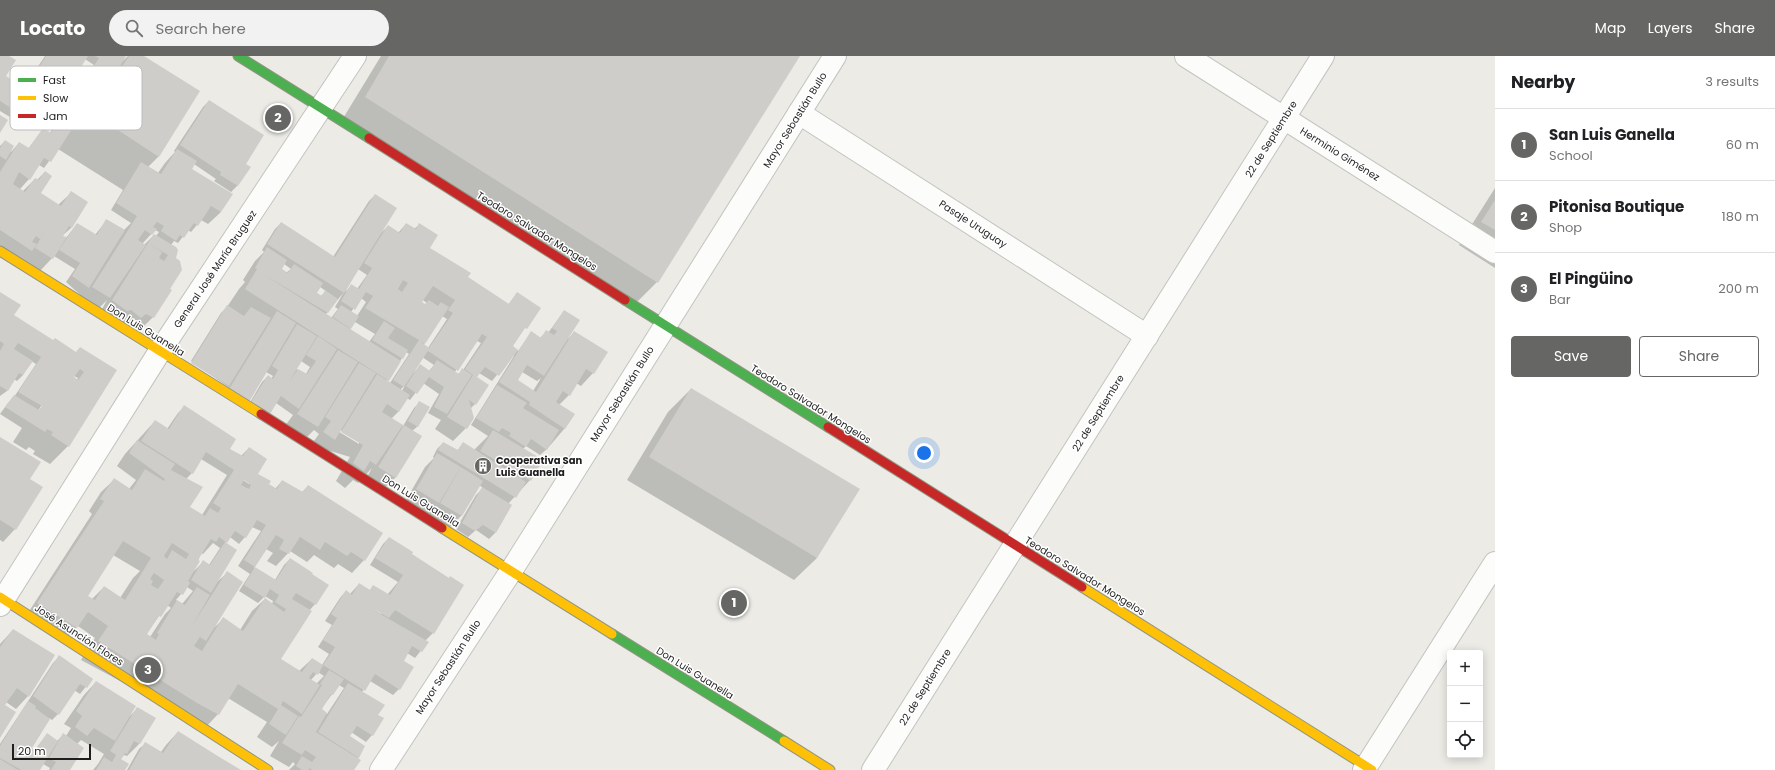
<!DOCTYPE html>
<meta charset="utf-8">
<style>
body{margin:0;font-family:Poppins,sans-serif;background:#f2f2f2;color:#202124}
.controls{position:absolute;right:12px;bottom:12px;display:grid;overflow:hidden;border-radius:4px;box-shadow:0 2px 10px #0003}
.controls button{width:36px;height:36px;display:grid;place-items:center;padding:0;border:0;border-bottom:1px solid #e0e0e0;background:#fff;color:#202124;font:20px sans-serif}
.scale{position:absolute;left:12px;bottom:10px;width:79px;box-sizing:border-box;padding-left:4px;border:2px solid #1e1e1e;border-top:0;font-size:11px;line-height:14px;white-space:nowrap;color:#1e1e1e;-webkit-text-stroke:3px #fff;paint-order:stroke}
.you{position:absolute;left:924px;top:397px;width:14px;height:14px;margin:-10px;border:3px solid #fff;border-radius:50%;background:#1a73e8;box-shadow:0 0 0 6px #1a73e833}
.badge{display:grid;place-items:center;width:26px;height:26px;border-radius:50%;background:#666664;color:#fff;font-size:13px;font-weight:700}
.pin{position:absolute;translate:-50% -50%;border:2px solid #fff;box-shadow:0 1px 4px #0006}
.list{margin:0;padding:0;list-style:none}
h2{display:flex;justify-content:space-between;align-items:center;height:52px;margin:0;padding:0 16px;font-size:17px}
h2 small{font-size:13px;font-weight:400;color:#757577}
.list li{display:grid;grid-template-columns:26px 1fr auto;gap:12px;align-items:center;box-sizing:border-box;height:72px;padding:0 16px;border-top:1px solid #e0e0e0}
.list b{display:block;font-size:15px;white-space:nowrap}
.list p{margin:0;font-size:13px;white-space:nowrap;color:#757577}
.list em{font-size:13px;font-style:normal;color:#757577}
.actions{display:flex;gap:8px;padding:12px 16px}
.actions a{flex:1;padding:9px 0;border:1px solid #666664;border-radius:4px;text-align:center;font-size:14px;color:#666664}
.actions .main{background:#666664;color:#fff}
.icon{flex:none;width:22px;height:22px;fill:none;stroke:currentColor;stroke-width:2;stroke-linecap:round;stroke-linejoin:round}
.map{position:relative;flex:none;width:1495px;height:714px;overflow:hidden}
header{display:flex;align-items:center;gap:24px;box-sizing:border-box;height:56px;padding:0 20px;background:#666664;color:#fff}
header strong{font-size:19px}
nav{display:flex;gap:22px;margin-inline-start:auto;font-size:14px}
.search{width:280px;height:36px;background:#f2f2f2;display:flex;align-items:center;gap:10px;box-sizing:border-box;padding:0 14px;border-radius:22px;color:#757577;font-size:15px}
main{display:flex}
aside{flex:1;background:#fff}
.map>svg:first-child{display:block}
.shadow{fill:#0003;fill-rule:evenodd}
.building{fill:#cfcdc9;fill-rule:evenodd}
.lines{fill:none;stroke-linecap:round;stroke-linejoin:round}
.street-casing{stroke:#c3c3c1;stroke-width:24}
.fast-casing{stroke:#909580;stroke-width:11}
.slow-casing{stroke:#909580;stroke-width:11}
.jam-casing{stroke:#909580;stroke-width:11}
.street{stroke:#fcfcfb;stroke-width:22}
.fast{stroke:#4caf50;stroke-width:9}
.slow{stroke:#ffc107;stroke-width:9}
.jam{stroke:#c62828;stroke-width:9}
.labels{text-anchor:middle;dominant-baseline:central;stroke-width:3;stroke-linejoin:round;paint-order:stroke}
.street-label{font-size:10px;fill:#1e1e1e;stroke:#fff}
.poi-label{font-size:10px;font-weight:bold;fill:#1e1e1e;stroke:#fff;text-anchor:start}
.key{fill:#fff;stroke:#bcbcbc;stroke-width:1}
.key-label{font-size:11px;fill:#1e1e1e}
</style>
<header>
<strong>Locato</strong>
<div class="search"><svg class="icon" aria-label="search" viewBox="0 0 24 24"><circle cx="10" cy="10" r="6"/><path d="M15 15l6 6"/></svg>Search here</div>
<nav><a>Map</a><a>Layers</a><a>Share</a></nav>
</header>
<main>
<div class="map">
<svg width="1495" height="714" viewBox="0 0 1495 714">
<rect width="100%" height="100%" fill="#ecebe6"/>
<!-- shadow -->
<g class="shadow">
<path d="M0,0H7L5,20L21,58L15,64L0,55Z"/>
<path d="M45,0H125L123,5L128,0H142L159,100L148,111L158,117L165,107L175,96L174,95L203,51L209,45L245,109L237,130L231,136L214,125L216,123L194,108L191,113L221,156L208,168L201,164L191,176L188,174L178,187L174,185L171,189L153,261L140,274L100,257L107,244L97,254L66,226L75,213L54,200L40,215L0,194V90L5,85L11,96L19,87L28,93L43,73L50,77L59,63L44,54L61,28L55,24L44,38L27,27ZM85,3L94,9L82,27L73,22ZM58,93L123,134L111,154L131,167L124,174L107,164L95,179L77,168L66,182L62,180L71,172V137L58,149L40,137L45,116L37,124L35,123L23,135L20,133L29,123L39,109L44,112ZM155,174L159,176L156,180L154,179L144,189L142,188Z"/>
<path d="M381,0H799L657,226L634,249L342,64Z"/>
<path d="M1495,132V212L1459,189Z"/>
<path d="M375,139L381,177L388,170L398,177L406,168L414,173L420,168L428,192L464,226L508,249L517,237L540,252L511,290L518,295L532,276L540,282L546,276L548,277L564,255L568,283L574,276L593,317L581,330L576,327L569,339L559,349L565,372L547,393L540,399L526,390L523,393L530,424L508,448L511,450L495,477L489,483L476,474L468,481L456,473L476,439L483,432L479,429L461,460L449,472L405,446L425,411L434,402L433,401L437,393L443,387L457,395L463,387L474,394L488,380L471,369L514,300L513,299L492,325L479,317L475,322V348L470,353L473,361L466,372L453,385L435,373L441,364L428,357L439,338L423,327L410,344L407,342L398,356L391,363L403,370L414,352L420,346L418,370L412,375L421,381L395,422L382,434L366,423L372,412L358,427L353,424L345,432L336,425L350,401L311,389L319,378L314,374L305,383L285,370L293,359L276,347L246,353L262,326L268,320L271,323L273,320L266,316L248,345L191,305L221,257L227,251L239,233L245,226L243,224L255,205L264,196L262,194L275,173L281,167L333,201L369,145ZM284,208L291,213L286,217L280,213ZM358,213L367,219L357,233L351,230L345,236ZM320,231L326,235L321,240L316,237ZM344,236L335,251L338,253L331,262L326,258ZM361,242L366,246L357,260L351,256ZM423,244L427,247L425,249L421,247ZM442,260L447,263L428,292L423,289ZM355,266L375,278L369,286L349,274ZM477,285L481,287L463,314L457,319L454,317ZM406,296L409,298L390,327L387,325ZM422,301L434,309L429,315L420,310L413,317ZM301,305L310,311L306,318L296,313ZM522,316L537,325L541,322L533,335L517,325ZM405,329L402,335L400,334ZM337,372L359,385V388L336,374Z"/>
<path d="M0,237L10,263L76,297L115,314L68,390L50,408L33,398L35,395L29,391L26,394L13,386L22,372L0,358L8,347L14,341L36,308L31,305L23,319L17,325L14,323L7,335L0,340ZM74,320L78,322L77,324L73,321ZM46,342L40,355H38Z"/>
<path d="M691,333L817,502L794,524L627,424L668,356Z"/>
<path d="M184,351L229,393L241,400L249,392L254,422L275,433L282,425L301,437L308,430L364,504L352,517L338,508L334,512L314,499L307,506L290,495L276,510L267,505L273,497L266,493L254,512L275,524L284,509L290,503L315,548L309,555L280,603L299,615L312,603L322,609L329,598L318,591L332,569L325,565L340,542L346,535L350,538L359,528L369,535L373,530L387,539L398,526L370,509L383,488L389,482L410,499L433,577L425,585L427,587L415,602L407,597L403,605L399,633L393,639L370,625L362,636L377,659L383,662L372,679L366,686L351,676L348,680L358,701L353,714H289L295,708L293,706L289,711L270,700L279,685L272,691L257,681L267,666L228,642L218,658L206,671L81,604L95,582L78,570L64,584L26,560L92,458L89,455L101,436L114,424L129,433L136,424L117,410L125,398L155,365L167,373L178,357ZM201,403L227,419L202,459L189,451L186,423L192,417ZM241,421L249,426V428L240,422ZM252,471L261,475L238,510L250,518L239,535L258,547L265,540L273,545L272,548L265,543L252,555L240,574L223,563L215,571L227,517L217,526L225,488L230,481L239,488L245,481ZM213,487L220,492L209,509L203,506L194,515L201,497L203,498ZM113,499L140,515L133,522L120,542L104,531L92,543L87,541ZM187,531L193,535L182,548L176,544ZM358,544L382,557L381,558ZM167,549L171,552L165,558L150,581L146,578ZM318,616L324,620L316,628L311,624ZM339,629L344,632L327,658L321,653Z"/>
<path d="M0,382L29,423L15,473L3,486L0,484Z"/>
<path d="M13,574L28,640L16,653L6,646L4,650L0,680V588Z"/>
<path d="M59,601L92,623L80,638L74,634L58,658L52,664L49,662L31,692L34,695L47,678L57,685L63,679L66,680L71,672L64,668L84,639L96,626L130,660L138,652L155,662L139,688L127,700L124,699L120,704L124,714H93L98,708L104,698L81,684L77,688L69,714H49L50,712L43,708L39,714H0V688L53,607Z"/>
<path d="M178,676L239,714H127L139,693L146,687L161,696L166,689Z"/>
</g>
<!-- building -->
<g class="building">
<path d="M0,0H9L16,4L6,20L35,39L22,59L0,45Z"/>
<path d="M46,0H88L74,22L83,27L99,2L95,0H126L84,70L77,65L51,106L44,102L30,124L19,116L13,128L25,136L35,122L39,124L45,115L52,120L41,137L61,150L71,135L88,146L72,172L69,170L63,180L67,181L53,203L35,192L46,173L40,183L36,180L32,186L37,188L32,195L0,174V116L19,86L29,92L43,72L51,77L64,57L49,48L66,21L53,13L50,18L57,23L51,33L33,21Z"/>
<path d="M129,0H144L200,35L159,101L92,57L105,38L115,44L131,19L121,12Z"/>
<path d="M389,0H800L658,227L365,41Z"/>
<path d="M209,44L264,79L246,108L251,111L238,130L220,119L221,116L180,89Z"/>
<path d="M0,59L8,64L0,77Z"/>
<path d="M5,84L14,90L6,104L0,100V92Z"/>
<path d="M177,93L197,105L192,113L233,138L221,156L211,150L198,170L194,167L184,182L180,179L176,185L161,175L164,170L157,166L153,171L157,173L152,179L145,174L138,184L146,189L110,242L92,231L137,160L116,147L141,106L161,118Z"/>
<path d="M375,138L397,152L344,237L267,188L281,166L335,201Z"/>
<path d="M1495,144V174L1481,166Z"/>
<path d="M106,163L125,174L89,232L72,220L80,207L59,194L77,167L97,179Z"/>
<path d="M406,167L416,173L419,167L438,179L430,192L471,217L468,221L509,248L517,236L541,252L527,273L525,272L513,290L518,294L499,320L485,311L477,321L489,329L476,349L469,344L474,362L467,373L447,361L473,319L465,313L487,281L482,278L458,315L428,295L404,331L393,324L419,284L365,252L373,240L366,236L355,254L341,245L351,228L359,233L372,212L364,207L388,169L400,177ZM403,224L408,227L402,236L398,233ZM433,230L455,244L448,254L453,257L429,292L420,285L425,288L449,251L441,246L438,250L429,244L425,248L422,246Z"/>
<path d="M154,178L176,191L178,194L176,202L180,205L182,214L170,233L172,234L154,262L146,258L141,262L131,254L127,255L112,244L148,187L162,196L159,202L164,205L168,199L148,187Z"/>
<path d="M267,191L287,204L282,213L288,217L294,208L323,227L317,237L322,240L325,234L338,243L328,257L263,218L401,305L389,325L245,233L257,213L255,212Z"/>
<path d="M0,236L21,249L14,259L53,284L55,282L76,296L80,291L117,314L69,391L51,379L53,376L47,373L45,376L5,351L14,339L39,354L42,350L18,336L41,301L18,287L14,293L33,305L23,319L19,317L8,335L0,330V295L4,288L0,285ZM80,313L84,316L78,324L74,321Z"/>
<path d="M227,249L244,260L251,251L271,262L229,330L191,307Z"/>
<path d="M341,249L359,260L351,273L333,261Z"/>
<path d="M564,254L580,264L544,320L527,309L518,324L536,336L574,275L608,296L594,318L586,313L570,340L563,335L556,346L575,358L565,373L529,349L530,346L499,326L531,275L541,282L546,274L554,279L557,275L552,272Z"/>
<path d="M277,255L296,267L249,346L229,333Z"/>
<path d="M384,265L395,272L388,282L408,294L403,303L372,284Z"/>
<path d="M297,268L317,280L289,326L298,313L307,318L316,305L306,299L318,280L337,293L299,353L281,340L270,358L251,346L268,319L273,323L278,314L272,310Z"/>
<path d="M338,294L358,306L318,371L297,358Z"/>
<path d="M437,304L459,318L462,312L472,319L447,358L434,351L444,331L429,321L417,338L406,330L420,308L430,315Z"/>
<path d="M359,307L376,317L335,384L323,376L331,365L325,361Z"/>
<path d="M377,318L410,339L399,356L387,348L382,356L403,369L376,409L370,405L364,415L353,407L363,389L341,376Z"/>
<path d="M497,329L527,347L523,352L559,374L547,394L531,383L526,391L509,380L511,377L502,372L499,376L476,362Z"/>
<path d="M691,332L860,433L817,502L649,401Z"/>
<path d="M419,345L430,351L418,371L408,365Z"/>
<path d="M184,349L236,383L230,393L243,400L249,391L267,403L258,418L271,425L269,428L277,433L282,424L303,436L308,429L383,477L365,505L351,496L347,500L325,486L320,494L300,481L289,498L279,493L284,484L276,479L255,511L244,504L266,469L257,464L246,482L235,475L227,487L219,481L216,486L211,483L198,504L200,505L188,525L190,527L183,539L177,536L161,561L159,560L147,578L156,584L159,578L157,577L177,544L185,549L197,531L210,539L192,570L227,515L243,526L206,585L200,581L194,590L202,595L223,561L243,575L265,542L284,556L286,553L275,546L279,539L270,533L265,542L244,529L255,511L276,524L290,502L313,517L312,518L329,529L316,549L296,537L292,543L312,555L281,603L302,616L312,602L323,609L318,619L313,616L309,622L320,629L302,658L283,645L281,649L298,660L286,679L269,668L278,653L238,628L219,659L197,647L98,585L108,570L88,556L77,572L37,547L104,445L100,443L114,422L132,434L145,413L164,425L165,423L129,397L137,384L175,408L171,414L203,431L190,451L205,460L210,452L218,457L221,452L213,447L234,414L206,396L193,418L141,385L155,364L169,373ZM244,424L251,429L249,433L241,429ZM123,485L151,502L125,544L104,530L95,544L88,540ZM172,487L189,498L186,503L172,494L167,503L164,500ZM154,517L164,524L158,533L151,529L153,525L150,523Z"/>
<path d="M404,369L422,380L396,422L378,411Z"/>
<path d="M493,374L543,404L531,425L480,395Z"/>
<path d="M0,381L41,406L30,423L43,431L16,474L0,464Z"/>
<path d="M443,386L458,394L463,386L526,426L516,442L438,394Z"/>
<path d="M437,397L461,411L439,447L416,433Z"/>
<path d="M461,411L483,425L462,460L440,447Z"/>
<path d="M482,431L512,449L496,477L483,469L475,475L462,467Z"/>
<path d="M389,481L413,496L412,498L449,522L450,520L464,529L434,578L395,554L389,562L375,554V555L429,586L422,596L412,590L404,605L414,611L400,634L375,618L365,635L323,609L335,591L323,584L337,562L331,558L346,534L352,539L359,527L370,534L373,529L390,539L403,519L375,502Z"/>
<path d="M225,486L237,494L211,537L191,524L203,504L210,509Z"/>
<path d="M13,573L55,599L29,641L17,632L5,649L16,656L0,682V591Z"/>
<path d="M59,599L93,623L87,632L80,628L59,659L33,640Z"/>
<path d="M329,614L344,623L333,639L331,638L322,653L327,657L316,676L361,704L354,714H312L310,712L308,714H302L296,710L302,700L312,706L316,701L305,694L302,699L282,687L299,660L301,661L322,629L320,628Z"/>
<path d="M96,625L136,650L115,685L94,672L87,680L75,671L82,660L76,655Z"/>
<path d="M348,627L385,649L378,659L384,662L373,680L357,670L350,680L365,690L359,702L318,676Z"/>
<path d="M28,645L36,650L35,652L50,663L32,692L35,695L47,677L58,685L40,714H21L0,702V690Z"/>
<path d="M137,651L156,662L140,688L134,685L127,698L125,697L121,703L129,708L125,714H96L104,701L112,706L116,699L110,695Z"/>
<path d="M178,675L216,699L241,714H129L145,686L163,697Z"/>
<path d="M63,677L84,692L70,714H51L56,706L49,702Z"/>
<path d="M0,703L18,714H0Z"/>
</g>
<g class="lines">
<defs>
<g id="street">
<path d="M1186,0L1495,196"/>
<path d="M799,57L1147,280"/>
<path d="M0,549L160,295L355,0"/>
<path d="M381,714L511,515L835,0"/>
<path d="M873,714L1323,0"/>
<path d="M1364,714L1495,507"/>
</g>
<g id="fast">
<path d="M238,0L369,82"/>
<path d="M625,244L828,371"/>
<path d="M612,578L784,685"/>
</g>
<g id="slow">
<path d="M0,195L261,358"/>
<path d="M442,472L612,578"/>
<path d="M1082,531L1372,714"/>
<path d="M0,541L268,714"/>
<path d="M784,685L830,714"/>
</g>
<g id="jam">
<path d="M369,82L625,244"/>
<path d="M261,358L442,472"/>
<path d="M828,371L1082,531"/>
</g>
</defs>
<!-- street casing -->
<use href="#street" class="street-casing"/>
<!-- fast casing -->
<use href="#fast" class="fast-casing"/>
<!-- slow casing -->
<use href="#slow" class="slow-casing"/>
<!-- jam casing -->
<use href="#jam" class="jam-casing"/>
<!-- street -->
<use href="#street" class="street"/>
<!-- fast -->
<use href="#fast" class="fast"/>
<!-- slow -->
<use href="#slow" class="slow"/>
<!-- jam -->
<use href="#jam" class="jam"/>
</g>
<!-- icons -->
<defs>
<symbol id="building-disc" viewBox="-11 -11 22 22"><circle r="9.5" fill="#666664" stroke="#fff"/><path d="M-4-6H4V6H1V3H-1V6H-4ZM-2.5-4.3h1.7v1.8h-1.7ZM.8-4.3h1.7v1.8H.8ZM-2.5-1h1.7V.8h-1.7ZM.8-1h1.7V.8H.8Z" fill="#fff"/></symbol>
</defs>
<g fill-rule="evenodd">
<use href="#building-disc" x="473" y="400" width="20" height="20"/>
</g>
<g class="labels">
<!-- street labels -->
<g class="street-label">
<text transform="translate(795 64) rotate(-58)">Mayor Sebastián Bullo</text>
<text transform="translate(1271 83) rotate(-58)">22 de Septiembre</text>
<text transform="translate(1340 98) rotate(32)">Herminio Giménez</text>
<text transform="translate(973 168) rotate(33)">Pasaje Uruguay</text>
<text transform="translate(537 175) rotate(32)">Teodoro Salvador Mongelos</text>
<text transform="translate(215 213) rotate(-56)">General José María Bruguez</text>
<text transform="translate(146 274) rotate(32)">Don Luis Guanella</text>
<text transform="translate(622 338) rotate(-58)">Mayor Sebastián Bullo</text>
<text transform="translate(811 348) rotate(32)">Teodoro Salvador Mongelos</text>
<text transform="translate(1098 357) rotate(-58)">22 de Septiembre</text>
<text transform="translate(421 445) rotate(32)">Don Luis Guanella</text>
<text transform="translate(1085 520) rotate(32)">Teodoro Salvador Mongelos</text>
<text transform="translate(79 579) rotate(33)">José Asunción Flores</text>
<text transform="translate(448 611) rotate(-57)">Mayor Sebastián Bullo</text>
<text transform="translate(695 617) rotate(32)">Don Luis Guanella</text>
<text transform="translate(925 631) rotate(-58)">22 de Septiembre</text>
</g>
<!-- poi labels -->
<g class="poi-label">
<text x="496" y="404">Cooperativa San<tspan x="496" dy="12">Luis Guanella</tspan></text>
</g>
</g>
<!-- legend -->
<rect x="10" y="10" width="132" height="64" rx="6" class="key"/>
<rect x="18" y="22" width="18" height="4" fill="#4caf50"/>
<rect x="18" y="40" width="18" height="4" fill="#ffc107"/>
<rect x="18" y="58" width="18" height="4" fill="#c62828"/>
<g class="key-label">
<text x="43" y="28">Fast</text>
<text x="43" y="46">Slow</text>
<text x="43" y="64">Jam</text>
</g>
</svg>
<div class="controls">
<button>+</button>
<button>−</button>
<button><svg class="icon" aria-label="locate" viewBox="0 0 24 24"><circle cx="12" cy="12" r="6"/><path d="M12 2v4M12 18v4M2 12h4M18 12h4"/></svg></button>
</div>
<div class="scale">20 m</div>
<div class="you"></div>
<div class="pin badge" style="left:734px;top:547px">1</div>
<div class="pin badge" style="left:278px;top:62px">2</div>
<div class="pin badge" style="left:148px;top:614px">3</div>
</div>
<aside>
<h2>Nearby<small>3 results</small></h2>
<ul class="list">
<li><span class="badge">1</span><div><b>San Luis Ganella</b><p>School</p></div><em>60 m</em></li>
<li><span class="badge">2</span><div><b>Pitonisa Boutique</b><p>Shop</p></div><em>180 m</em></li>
<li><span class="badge">3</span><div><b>El Pingüino</b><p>Bar</p></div><em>200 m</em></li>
</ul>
<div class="actions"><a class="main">Save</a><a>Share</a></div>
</aside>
</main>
